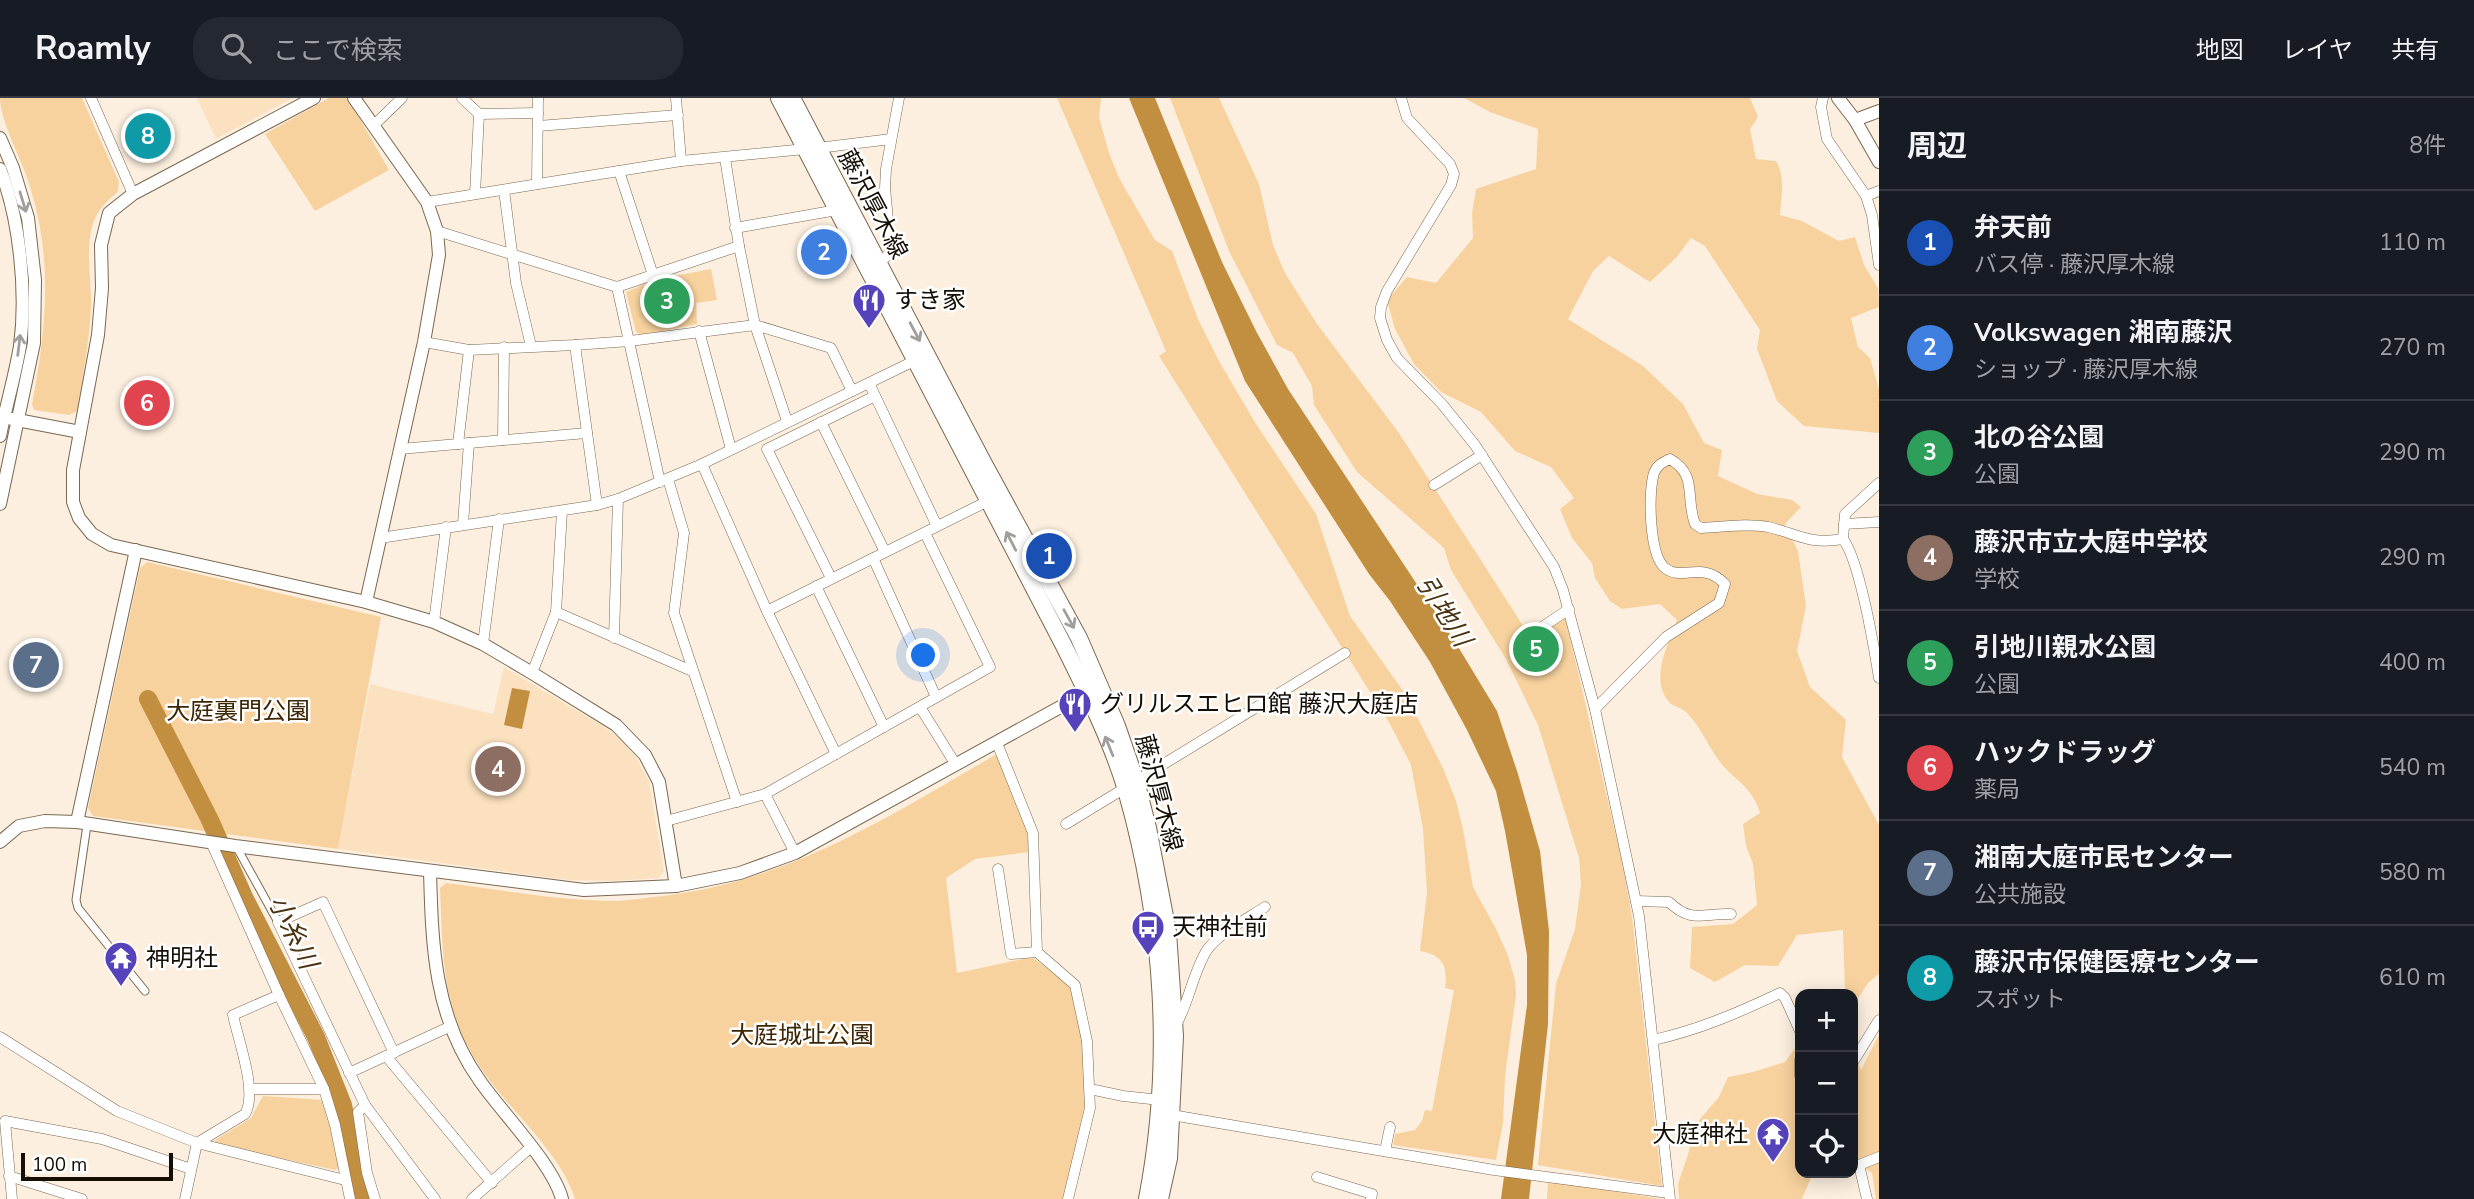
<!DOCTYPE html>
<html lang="ja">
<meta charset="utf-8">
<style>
body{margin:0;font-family:"Nunito Sans","Noto Sans JP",sans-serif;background:#242831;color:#f1f3f6}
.controls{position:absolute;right:21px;bottom:21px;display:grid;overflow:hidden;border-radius:14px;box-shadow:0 4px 18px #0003}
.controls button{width:63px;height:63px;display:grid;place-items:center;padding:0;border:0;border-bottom:2px solid #363941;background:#171b24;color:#f1f3f6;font:35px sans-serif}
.scale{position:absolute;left:21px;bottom:18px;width:152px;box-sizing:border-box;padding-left:7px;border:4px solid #150e05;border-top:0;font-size:19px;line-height:24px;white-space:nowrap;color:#150e05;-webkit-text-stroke:5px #fff;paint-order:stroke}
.you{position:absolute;left:924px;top:558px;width:24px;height:24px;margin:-18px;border:5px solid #fff;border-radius:50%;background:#1a73e8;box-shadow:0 0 0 10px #1a73e833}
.badge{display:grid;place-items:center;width:46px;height:46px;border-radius:50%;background:#2563eb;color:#fff;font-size:23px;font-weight:700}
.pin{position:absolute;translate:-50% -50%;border:4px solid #fff;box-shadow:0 2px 7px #0006}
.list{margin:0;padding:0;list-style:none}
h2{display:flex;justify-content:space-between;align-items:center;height:91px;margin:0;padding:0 28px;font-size:30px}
h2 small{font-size:23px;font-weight:400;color:#9ea1a6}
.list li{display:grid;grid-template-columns:46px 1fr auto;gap:21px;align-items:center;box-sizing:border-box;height:105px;padding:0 28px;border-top:2px solid #363941}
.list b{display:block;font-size:26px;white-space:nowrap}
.list p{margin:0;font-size:23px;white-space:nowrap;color:#9ea1a6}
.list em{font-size:23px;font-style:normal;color:#9ea1a6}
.icon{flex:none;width:38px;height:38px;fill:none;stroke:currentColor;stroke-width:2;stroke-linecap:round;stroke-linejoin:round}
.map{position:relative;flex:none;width:1879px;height:1101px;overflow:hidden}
header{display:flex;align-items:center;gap:42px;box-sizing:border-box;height:98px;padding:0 35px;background:#171b24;border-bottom:2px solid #363941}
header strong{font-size:33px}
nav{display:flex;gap:38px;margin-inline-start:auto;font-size:24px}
.search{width:490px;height:63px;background:#242831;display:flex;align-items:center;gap:18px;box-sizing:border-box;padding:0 24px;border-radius:28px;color:#9ea1a6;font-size:26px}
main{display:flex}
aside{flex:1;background:#171b24}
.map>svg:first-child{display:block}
.built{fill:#fbe1bf}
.green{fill:#f8d29e}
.water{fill:#c28e3f}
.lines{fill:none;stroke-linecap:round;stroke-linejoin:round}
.river{stroke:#c28e3f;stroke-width:18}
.pedestrian-casing{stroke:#7a6850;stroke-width:9}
.minor-casing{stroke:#7a6850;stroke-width:11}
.tertiary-casing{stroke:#7a6850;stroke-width:14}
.primary-casing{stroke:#7a6850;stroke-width:18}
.pedestrian{stroke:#fff;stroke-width:7}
.minor{stroke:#fff;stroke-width:10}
.tertiary{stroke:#fff;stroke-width:12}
.primary{stroke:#fff;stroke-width:16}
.oneway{stroke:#a19f9b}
.labels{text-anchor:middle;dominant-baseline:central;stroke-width:5;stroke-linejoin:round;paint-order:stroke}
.street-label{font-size:24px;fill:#150e05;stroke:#fff}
.poi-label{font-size:24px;fill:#150e05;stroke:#fff;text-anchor:start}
.park-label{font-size:24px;fill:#3c2603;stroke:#fff}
.water-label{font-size:26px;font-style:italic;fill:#4a3412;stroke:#fff}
</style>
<header>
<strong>Roamly</strong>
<div class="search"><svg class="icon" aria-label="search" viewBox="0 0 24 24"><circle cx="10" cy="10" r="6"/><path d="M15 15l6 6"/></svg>ここで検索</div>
<nav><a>地図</a><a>レイヤ</a><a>共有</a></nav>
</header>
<main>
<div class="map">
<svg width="1879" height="1101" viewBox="0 0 1879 1101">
<rect width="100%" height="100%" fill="#fcefdf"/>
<!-- built -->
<g class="built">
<path d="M197,0H293L216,41Z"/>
<path d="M504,569L603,628L619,640L636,659L649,683L664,773L659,780L611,783L568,782L338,751L370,586L493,616Z"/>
</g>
<!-- green -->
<g class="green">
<path d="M0,0H82L119,84L118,94C108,102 99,110 94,123C84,149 92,182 91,210C89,245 83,279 77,313L69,317L34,312L32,306C46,234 53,163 31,92C24,65 0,24 0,0Z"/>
<path d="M329,0H348L389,72L315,113L265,36Z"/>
<path d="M1057,0H1101L1099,19L1109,55L1119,80L1155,142L1172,153L1198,221L1219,263L1256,326L1316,416L1350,518L1406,597L1443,670L1456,703L1463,731L1473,789L1496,831L1507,855L1515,882L1516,897L1505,978L1503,1025L1496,1062L1393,1047L1395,1036L1415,1032L1422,1023L1425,1012L1432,1013L1454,892L1445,890C1448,868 1443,857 1420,853L1427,794L1423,731L1411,667L1390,626L1159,258L1166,253Z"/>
<path d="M1170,0H1219L1259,86L1273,147L1285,175L1317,226L1399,335L1531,540L1565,518L1623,768L1632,819L1662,1088L1538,1067L1556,886L1575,831L1581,786L1579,760L1538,627L1506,561L1451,472L1444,450L1357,374L1314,307L1312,288L1293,255L1277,247L1229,153Z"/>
<path d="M1464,0H1750L1758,19L1750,31L1756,61L1776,63C1786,79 1781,99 1780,117L1802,123L1839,143L1855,139L1864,167L1878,190L1879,209L1851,220L1858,249L1870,260L1879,291V335L1804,328L1777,303L1757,251L1760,232L1705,148L1691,140L1676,160L1650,184L1609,158L1593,173L1568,221L1643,268L1683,306L1704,345L1722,352L1718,378L1757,396L1792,402L1801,409L1785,426L1798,453L1806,508L1797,553L1810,589L1846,622L1842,659L1879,727V876L1868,885L1853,908V896H1845L1843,832L1797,837L1778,868L1745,867L1715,884L1690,870L1692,829L1733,826L1757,807L1753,766L1746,748L1743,726L1760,715C1754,693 1739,684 1724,669C1710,653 1702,630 1687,615C1683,610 1674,609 1669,604C1649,582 1669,544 1677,522L1660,506L1622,511L1610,503L1595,480L1592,465L1572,440L1560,411L1574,400L1551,369L1515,353L1481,314L1441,294L1414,266L1395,231L1387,202L1407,179L1436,185L1473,140L1472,115L1476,91L1536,71L1538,31L1490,14Z"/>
<path d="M711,171L717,202L696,205L697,226L642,237L636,234L626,194L654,182Z"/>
<path d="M147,464L381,519L338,751L93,718L88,710L140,470Z"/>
<path d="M995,657L1000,658L1027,729L1029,754L975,761L946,780L957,875L1032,859L1071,888L1083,941L1087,997L1065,1101H575C560,1052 505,1009 478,966C441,908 443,856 440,790L446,785C501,792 555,802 610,803C624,803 639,801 653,799C782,787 885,721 995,657Z"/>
<path d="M1879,937V1101H1876L1872,1075L1853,1062V951L1861,972Z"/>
<path d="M1800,944V1075H1813L1802,1101H1679L1678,1086L1689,1053L1694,1028L1719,999L1728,979L1753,974L1785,964Z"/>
<path d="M263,998L324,1002L327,1005L340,1069L335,1072L215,1046V1042L251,1020Z"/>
<path d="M1548,1083L1662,1101H1547Z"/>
</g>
<!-- water -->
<g class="water">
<path d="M1129,0H1155L1222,164L1256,233L1288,291L1457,547L1497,613L1518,676L1540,753L1549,833L1548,926L1529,1101H1501L1527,907V857L1505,733L1496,693L1467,632L1430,564L1390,503L1369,476L1245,283Z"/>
<path d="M512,590L530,593L522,631L504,627Z"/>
</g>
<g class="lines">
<!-- river -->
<path class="river" d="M148,601L209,720L244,799L316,939L343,1007L363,1101"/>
<defs>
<g id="pedestrian">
<path d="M87,727L76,802L78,810L145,893"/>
<path d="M236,748L278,824"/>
</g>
<g id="minor">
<path d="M91,0L133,96"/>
<path d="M462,0L479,16L475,96"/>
<path d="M676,0L681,63"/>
<path d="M1401,0L1407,20L1450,66L1454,76L1451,87L1387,193L1381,209L1380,220L1387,242L1397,260L1442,306L1475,347L1554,469L1563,492L1595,611L1639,818L1670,1101"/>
<path d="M1823,0L1821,9L1827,41L1866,98L1872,117L1879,167"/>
<path d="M479,16L538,15"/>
<path d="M373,28L402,0"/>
<path d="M538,28L678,17"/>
<path d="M818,50L891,41"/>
<path d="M725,60L739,148L755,227L787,323"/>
<path d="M619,73L653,177"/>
<path d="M537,86L538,0"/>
<path d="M504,92L516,185L531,248"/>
<path d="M1866,98L1879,93"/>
<path d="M427,104L681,63L805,51"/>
<path d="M735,130L837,112"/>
<path d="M437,133L617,189L739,148"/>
<path d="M877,167L891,154L885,90L886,71L899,0"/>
<path d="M617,189L660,384"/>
<path d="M699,233L731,351"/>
<path d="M424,244L469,252L575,247L630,243L755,227L831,250L852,293"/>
<path d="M575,247L597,407"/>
<path d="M869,285L937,428"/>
<path d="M821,324L885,454"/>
<path d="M503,342L504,249"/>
<path d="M458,346L469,252"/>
<path d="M400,351L587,335"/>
<path d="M702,366L767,513L836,656"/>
<path d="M668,381L684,435L674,515L737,704"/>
<path d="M1879,385L1845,416L1843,441C1860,464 1874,549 1879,580"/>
<path d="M1434,387L1482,357"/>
<path d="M463,426L469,345"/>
<path d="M1844,426L1879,424"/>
<path d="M380,440L597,407L618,401L702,366L914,263"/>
<path d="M873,460L936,599"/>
<path d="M831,480L767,351L875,298"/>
<path d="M816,488L884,629"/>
<path d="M767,513L990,402"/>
<path d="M556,514L692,573"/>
<path d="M434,524L446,429"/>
<path d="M1529,538L1569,511"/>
<path d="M614,540L618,401"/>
<path d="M483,546L499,421"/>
<path d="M532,575L556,514L562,413"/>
<path d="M920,609L956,667"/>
<path d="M1595,611L1666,539L1719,505L1725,486C1702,462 1683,484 1665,470C1649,457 1648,394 1654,375C1657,367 1663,364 1670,361C1698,377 1685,399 1695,426L1701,430C1723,429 1747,425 1768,429C1799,436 1808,447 1843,441"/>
<path d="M997,645L1033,735L1037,854L1075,887L1087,943L1090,1010L1068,1101"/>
<path d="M1136,683L1345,555"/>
<path d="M765,696L795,755"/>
<path d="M666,723L765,696L990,569L925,435"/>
<path d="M1066,726L1125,690"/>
<path d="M211,744L279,897L324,991L335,1027L350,1101"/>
<path d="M998,771L1011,856L1037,854"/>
<path d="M1636,803L1669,804C1692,826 1702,815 1731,816"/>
<path d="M1175,929C1189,905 1193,874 1207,852C1220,834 1247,821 1265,809"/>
<path d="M0,939L117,1013L197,1045L345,1082"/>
<path d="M1653,942C1698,932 1738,915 1780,895L1785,900L1800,933"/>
<path d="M386,958L492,1085"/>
<path d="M1800,961V978"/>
<path d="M1853,964L1879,922"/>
<path d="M349,975L449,929"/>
<path d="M250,991H324"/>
<path d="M1090,991L1123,998L1160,1002"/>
<path d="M365,1007L435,1101"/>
<path d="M1166,1016L1494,1072L1669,1095"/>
<path d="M1385,1053L1390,1029"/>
<path d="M9,1078L82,1101"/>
<path d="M1317,1079L1372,1096L1371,1101"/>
<path d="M12,1101L5,1023L102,1041L191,1071"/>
<path d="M185,1101L197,1045L245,1016C258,994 238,942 233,917L279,897"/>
<path d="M375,1101L367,1075L358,1014L365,1007L278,824L323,804L394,955"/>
<path d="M472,1101L531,1049"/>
<path d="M1867,1101L1859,1067L1879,1059"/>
</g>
<g id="tertiary">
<path d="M314,0L133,96L109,115L101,147L102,190L98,237L73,372V404L79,420L92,436L111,447L366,504L434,524L483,546L532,575L616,627L645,657L659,684L676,788"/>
<path d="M354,0L427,104L437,133L439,157L424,244L366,504"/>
<path d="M1838,0L1855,22L1879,64"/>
<path d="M1855,22L1879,13"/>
<path d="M0,40L13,70L28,120L35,182L34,245L0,406"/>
<path d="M0,71C20,121 27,195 20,248C15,278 6,308 0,338"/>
<path d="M12,321L80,334"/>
<path d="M77,724L136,452"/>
<path d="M0,744L19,728L45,723L77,724L235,748L584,792L676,788L740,775L795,755L1093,591"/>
<path d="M430,773C432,848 434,919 480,983C502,1015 553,1066 562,1101"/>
</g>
<g id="primary">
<path d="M779,0L1063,546C1085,590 1112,644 1126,692C1164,825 1173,965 1147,1101"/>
<path d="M792,0L983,364L1079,540L1117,628L1136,683L1148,730L1168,834L1175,938L1169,1060L1160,1101"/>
</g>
</defs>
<!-- pedestrian casing -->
<use href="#pedestrian" class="pedestrian-casing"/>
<!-- minor casing -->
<use href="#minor" class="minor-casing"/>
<!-- tertiary casing -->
<use href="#tertiary" class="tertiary-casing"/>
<!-- primary casing -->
<use href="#primary" class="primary-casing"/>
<!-- pedestrian -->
<use href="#pedestrian" class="pedestrian"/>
<!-- minor -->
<use href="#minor" class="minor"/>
<!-- tertiary -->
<use href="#tertiary" class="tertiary"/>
<!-- primary -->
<use href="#primary" class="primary"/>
</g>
<!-- one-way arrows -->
<defs><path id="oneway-shaft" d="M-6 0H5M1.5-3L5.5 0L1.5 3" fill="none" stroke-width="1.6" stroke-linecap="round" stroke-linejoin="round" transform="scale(1.75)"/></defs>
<g class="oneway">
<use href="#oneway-shaft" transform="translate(23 104) rotate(73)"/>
<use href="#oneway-shaft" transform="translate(915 234) rotate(62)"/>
<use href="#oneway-shaft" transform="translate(19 247) rotate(-83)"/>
<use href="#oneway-shaft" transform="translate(1011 443) rotate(-117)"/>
<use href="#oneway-shaft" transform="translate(1069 521) rotate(61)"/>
<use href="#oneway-shaft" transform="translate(1109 648) rotate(-112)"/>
</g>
<!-- icons -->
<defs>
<symbol id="restaurant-pin" viewBox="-11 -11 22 30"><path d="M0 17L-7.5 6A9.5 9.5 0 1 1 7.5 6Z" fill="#5642ba" stroke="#fff"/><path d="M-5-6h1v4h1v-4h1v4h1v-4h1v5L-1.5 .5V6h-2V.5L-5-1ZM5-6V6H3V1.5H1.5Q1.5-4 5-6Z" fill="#fff"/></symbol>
<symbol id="bus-pin" viewBox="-11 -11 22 30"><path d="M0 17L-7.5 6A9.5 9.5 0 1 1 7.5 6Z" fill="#5642ba" stroke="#fff"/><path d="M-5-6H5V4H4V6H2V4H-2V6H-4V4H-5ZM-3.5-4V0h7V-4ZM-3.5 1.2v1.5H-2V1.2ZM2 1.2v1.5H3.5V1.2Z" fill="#fff"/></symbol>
<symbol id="temple-pin" viewBox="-11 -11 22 30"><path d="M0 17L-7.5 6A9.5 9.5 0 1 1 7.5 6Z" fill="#5642ba" stroke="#fff"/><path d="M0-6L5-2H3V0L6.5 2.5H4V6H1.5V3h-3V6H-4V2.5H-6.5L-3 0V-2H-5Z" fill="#fff"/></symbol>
</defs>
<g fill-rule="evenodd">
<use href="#restaurant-pin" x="850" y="183" width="38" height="52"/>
<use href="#restaurant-pin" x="1056" y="587" width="38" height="52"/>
<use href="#bus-pin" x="1129" y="810" width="38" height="52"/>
<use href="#temple-pin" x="102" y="841" width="38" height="52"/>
<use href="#temple-pin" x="1754" y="1017" width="38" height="52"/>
</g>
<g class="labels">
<!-- street labels -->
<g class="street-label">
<text transform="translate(873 106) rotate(62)">藤沢厚木線</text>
<text transform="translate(1159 695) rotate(75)">藤沢厚木線</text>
</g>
<!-- poi labels -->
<g class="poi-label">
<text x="894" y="202">すき家</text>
<text x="1100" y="606">グリルスエヒロ館 藤沢大庭店</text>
<text x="1172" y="829">天神社前</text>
<text x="146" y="860">神明社</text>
<text x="1748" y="1036" text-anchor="end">大庭神社</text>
</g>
<!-- park labels -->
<g class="park-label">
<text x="238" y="613">大庭裏門公園</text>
<text x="802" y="937">大庭城址公園</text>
</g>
<!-- water labels -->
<g class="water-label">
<text transform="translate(1444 513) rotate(58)">引地川</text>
<text transform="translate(293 834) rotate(64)">小糸川</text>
</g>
</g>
</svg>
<div class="controls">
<button>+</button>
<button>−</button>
<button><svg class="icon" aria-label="locate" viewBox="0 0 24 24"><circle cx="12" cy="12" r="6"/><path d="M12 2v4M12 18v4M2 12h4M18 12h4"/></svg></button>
</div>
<div class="scale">100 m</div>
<div class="you"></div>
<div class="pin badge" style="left:1049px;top:458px;background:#1a4fb4">1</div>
<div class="pin badge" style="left:824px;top:154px;background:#3f7fe0">2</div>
<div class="pin badge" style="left:667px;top:203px;background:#2e9e5b">3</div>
<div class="pin badge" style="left:498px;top:671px;background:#8d6e63">4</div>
<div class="pin badge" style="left:1536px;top:551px;background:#2e9e5b">5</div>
<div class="pin badge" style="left:147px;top:305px;background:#e0444e">6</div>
<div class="pin badge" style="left:36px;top:567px;background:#5c6f8a">7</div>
<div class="pin badge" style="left:148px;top:38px;background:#0f9aa8">8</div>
</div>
<aside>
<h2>周辺<small>8件</small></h2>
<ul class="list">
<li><span class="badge" style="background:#1a4fb4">1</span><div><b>弁天前</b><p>バス停 · 藤沢厚木線</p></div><em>110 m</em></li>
<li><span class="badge" style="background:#3f7fe0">2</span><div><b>Volkswagen 湘南藤沢</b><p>ショップ · 藤沢厚木線</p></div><em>270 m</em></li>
<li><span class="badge" style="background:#2e9e5b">3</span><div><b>北の谷公園</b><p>公園</p></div><em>290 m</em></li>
<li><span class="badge" style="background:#8d6e63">4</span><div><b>藤沢市立大庭中学校</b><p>学校</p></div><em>290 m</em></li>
<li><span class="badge" style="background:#2e9e5b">5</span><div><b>引地川親水公園</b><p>公園</p></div><em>400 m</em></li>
<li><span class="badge" style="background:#e0444e">6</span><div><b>ハックドラッグ</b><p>薬局</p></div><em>540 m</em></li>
<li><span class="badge" style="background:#5c6f8a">7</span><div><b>湘南大庭市民センター</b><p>公共施設</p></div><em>580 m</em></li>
<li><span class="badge" style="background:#0f9aa8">8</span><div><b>藤沢市保健医療センター</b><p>スポット</p></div><em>610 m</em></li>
</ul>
</aside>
</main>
